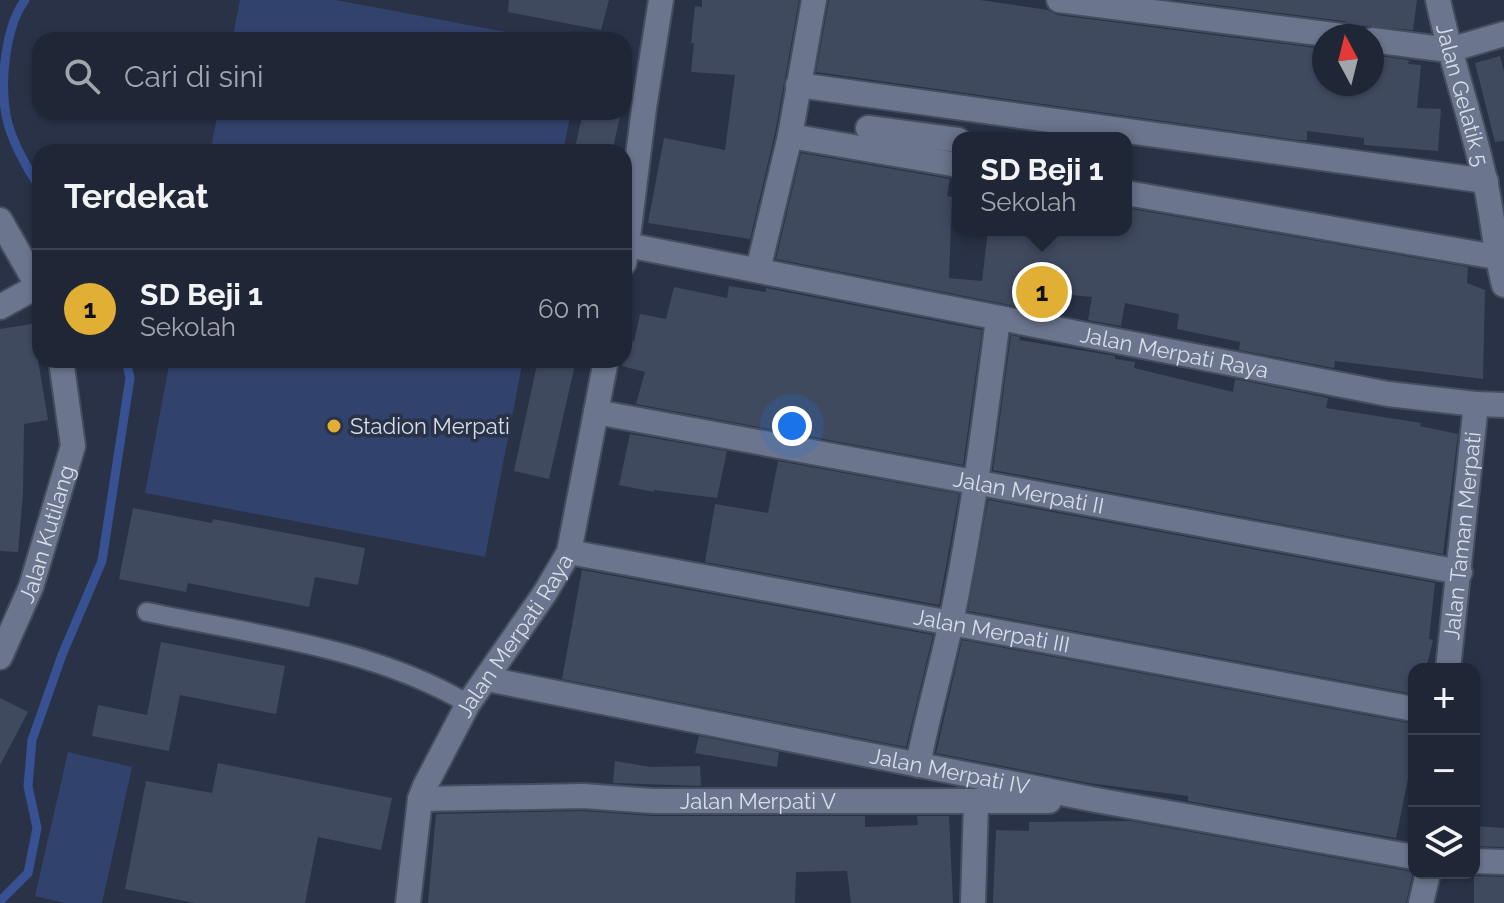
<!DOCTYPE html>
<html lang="id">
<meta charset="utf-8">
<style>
body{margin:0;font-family:Raleway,sans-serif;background:#272e3d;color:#f1f3f6}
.controls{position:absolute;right:24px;bottom:24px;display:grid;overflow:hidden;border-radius:16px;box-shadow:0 2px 6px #0004}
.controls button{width:72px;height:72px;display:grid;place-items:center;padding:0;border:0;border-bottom:2px solid #3c4350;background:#1f2635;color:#f1f3f6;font:40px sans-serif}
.compass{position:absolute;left:1312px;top:24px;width:72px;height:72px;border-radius:50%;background:#1f2635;box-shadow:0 2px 6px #0004;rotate:353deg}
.you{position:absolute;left:792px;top:426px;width:28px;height:28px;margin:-20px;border:6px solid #fff;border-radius:50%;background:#1a73e8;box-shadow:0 0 0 12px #1a73e833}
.badge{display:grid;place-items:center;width:52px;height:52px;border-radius:50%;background:#e0af34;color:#111;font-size:26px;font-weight:700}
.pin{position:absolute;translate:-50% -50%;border:4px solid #fff;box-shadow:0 2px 8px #0006}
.popup{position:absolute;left:952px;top:132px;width:180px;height:104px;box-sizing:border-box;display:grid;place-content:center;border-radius:16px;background:#1f2635;filter:drop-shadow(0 2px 6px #0005);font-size:26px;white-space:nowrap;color:#a1a5ad}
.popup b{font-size:30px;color:#f1f3f6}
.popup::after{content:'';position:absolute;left:50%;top:100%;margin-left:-16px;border:16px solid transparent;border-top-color:#1f2635}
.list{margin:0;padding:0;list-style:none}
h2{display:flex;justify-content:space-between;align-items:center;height:104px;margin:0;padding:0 32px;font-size:34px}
h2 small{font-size:26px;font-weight:400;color:#a1a5ad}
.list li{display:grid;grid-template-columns:52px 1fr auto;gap:24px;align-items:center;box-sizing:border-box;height:120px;padding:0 32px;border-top:2px solid #3c4350}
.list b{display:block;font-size:30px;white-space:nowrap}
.list p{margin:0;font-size:26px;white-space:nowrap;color:#a1a5ad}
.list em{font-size:26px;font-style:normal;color:#a1a5ad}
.icon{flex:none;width:44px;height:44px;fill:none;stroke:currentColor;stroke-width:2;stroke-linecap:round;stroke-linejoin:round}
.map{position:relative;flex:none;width:1504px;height:903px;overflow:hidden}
.search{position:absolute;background:#1f2635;box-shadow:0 2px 6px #0004;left:32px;top:32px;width:600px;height:88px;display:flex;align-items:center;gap:20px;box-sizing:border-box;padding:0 28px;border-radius:24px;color:#a1a5ad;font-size:30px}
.panel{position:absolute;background:#1f2635;box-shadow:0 2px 6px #0004;left:32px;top:144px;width:600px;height:224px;border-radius:24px}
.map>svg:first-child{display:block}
.green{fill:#31426c}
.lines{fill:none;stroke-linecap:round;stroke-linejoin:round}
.stream{stroke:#375193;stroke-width:9}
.building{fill:#404a5f}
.service-casing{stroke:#454d5e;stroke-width:22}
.minor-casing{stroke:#454d5e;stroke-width:28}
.tertiary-casing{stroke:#454d5e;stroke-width:28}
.service{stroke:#6b758d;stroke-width:18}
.minor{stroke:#6b758d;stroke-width:24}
.tertiary{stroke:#6b758d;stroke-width:24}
.poi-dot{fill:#e0af34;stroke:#293247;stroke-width:3}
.labels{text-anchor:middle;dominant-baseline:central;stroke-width:7;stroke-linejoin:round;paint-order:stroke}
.street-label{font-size:22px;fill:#d7ddea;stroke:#293247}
.poi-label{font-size:22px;fill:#d7ddea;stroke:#293247;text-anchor:start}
</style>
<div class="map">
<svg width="1504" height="903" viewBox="0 0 1504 903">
<rect width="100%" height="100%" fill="#293247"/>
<!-- green -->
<g class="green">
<path d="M240,0H336L548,40H232Z"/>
<path d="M218,112H571L563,152H210Z"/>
<path d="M170,360H523L485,557L145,493Z"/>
<path d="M68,752L132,767L102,903H65L35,896Z"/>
</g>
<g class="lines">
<!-- stream -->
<g class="stream">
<path d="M25,0C5,27 0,82 6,115C10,138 27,169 40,188"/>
<path d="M0,901L28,873L37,828L28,786L32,740L62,655L102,561L130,378L126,360"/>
</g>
</g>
<!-- building -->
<g class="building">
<path d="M509,0H609L601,30L508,12Z"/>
<path d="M702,0H799L775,133L750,239L648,223L664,138L725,150L735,75L691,72L694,43H691L695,6L702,7Z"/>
<path d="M829,0H980L1048,10L1057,15L1324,49V84H1372V55L1409,60L1408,64L1421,65L1417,108L1441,109L1438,151L1364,145V138L1307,131V140H1298L816,72Z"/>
<path d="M1178,0H1417L1413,30L1352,25L1344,21Z"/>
<path d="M1500,56L1504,72V141L1495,142L1475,63Z"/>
<path d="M583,112H621L612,152H574Z"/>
<path d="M801,153L950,179L947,196L952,197L949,278L982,281L988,230H1126V208L1468,267L1467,283L1485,290L1483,379L1335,361L1334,368L1239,350L1240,342L1177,329L1179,314L1125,303L1121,326L1088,320L1092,297L1029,291L1026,308L776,259Z"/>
<path d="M729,286L766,292V288L982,330L963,465L636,404L645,372L622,366L629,340L634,342L640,314L666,319L674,287L727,298Z"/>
<path d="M32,324L48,420L24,424L23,494L18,552L0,551V329Z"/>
<path d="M1011,335L1020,337L1019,340L1115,356V359L1135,362L1134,368L1233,392L1235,379L1328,398L1326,408L1421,423L1420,426L1458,434L1443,554L993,470Z"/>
<path d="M538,360H576L549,479L514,471Z"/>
<path d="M630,434L727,451L717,498L654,490V492L619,485Z"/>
<path d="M778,461L959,494L939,605L705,562L715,504L768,513Z"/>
<path d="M988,500L1435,583L1429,639L1433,640L1426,669H1414V694L968,611Z"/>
<path d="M133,508L212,523L213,519L365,548L358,585L315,577L309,607L188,583L186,592L119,579Z"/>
<path d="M582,570L933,635L906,747L562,679Z"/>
<path d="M962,640L1414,724V749L1396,838L1188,801V796L1089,783L936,753Z"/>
<path d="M161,642L285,666L276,714L180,695L169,751L92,736L98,705L147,715Z"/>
<path d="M0,698L28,712L0,765Z"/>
<path d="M699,736L779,752L777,767L695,753Z"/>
<path d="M615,761L651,767L700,766L701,786L613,783Z"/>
<path d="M218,763L392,798L381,850L318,837L305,903H195L125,889L146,781L212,793Z"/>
<path d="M583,811L653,816H865V827L918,825L917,816H949L953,903H851L847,871L796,872L795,903H428L436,814Z"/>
<path d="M1130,821L1413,872L1406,903H993L996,830L1029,831V822Z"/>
<path d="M1474,826L1504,828V847L1474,846Z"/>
<path d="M1474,876L1504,877V903H1474Z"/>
</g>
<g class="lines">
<defs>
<path id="service" d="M147,612C252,634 375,648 468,704"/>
<g id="minor">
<path d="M1059,0L1342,36"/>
<path id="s1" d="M1438,0C1451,61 1472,120 1485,181C1493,216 1495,251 1504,285"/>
<path d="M1372,40L1449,50L1504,34"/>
<path d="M798,85L1486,181"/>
<path d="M868,128L958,140"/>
<path d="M790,136L958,165"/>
<path d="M1126,193L1496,257"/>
<path d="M0,220L40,290"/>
<path d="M627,245L644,108L661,0"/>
<path d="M758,270L790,136L814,0"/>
<path d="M0,307L38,286"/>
<path id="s2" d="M596,412L1460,572"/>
<path id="s3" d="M569,552L1414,709"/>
<path id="s4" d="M0,657L31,587L73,446L61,360"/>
<path id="s5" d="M1448,669L1476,404"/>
<path id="s6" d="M487,679L1096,800L1414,857"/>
<path d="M918,765C927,717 941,670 951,622C972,522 985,420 998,319"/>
<path id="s7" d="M420,799L583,796L653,801H1049"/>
<path d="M1474,861L1504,862"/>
<path d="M973,903L976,803"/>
<path d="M1421,903L1428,873"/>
</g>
<g id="tertiary">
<path id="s8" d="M624,263L627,245L1388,394L1476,404L1504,405"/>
<path id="s9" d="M408,903L420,799L425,786L468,704L545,593L569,552L606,360"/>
</g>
</defs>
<!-- service casing -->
<use href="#service" class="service-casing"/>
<!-- minor casing -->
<use href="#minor" class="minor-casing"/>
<!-- tertiary casing -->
<use href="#tertiary" class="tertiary-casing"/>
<!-- service -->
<use href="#service" class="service"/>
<!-- minor -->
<use href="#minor" class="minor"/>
<!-- tertiary -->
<use href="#tertiary" class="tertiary"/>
</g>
<!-- markers -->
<circle class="poi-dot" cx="334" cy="426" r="8"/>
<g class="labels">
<!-- street labels -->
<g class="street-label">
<text stroke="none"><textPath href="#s1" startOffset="98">Jalan Gelatik 5</textPath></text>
<text stroke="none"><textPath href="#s8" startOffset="576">Jalan Merpati Raya</textPath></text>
<text stroke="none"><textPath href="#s2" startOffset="440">Jalan Merpati II</textPath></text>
<text stroke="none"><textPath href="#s4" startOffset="132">Jalan Kutilang</textPath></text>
<text stroke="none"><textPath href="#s5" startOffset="134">Jalan Taman Merpati</textPath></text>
<text stroke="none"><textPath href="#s3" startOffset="430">Jalan Merpati III</textPath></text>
<text stroke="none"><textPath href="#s9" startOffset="294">Jalan Merpati Raya</textPath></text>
<text stroke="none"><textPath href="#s6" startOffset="472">Jalan Merpati IV</textPath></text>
<text stroke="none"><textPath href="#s7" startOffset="338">Jalan Merpati V</textPath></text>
</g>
<!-- poi labels -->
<g class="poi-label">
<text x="350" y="426">Stadion Merpati</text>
</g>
</g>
</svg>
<div class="controls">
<button>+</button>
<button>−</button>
<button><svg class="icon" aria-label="layers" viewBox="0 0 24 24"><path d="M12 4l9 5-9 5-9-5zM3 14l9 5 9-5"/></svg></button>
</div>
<svg class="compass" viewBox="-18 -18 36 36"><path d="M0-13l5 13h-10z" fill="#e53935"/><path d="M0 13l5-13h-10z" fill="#a1a5ad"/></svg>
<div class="you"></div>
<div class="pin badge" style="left:1042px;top:292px">1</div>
<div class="popup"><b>SD Beji 1</b>Sekolah</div>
<div class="search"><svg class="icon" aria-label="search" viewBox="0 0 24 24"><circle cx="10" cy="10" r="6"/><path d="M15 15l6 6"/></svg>Cari di sini</div>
<section class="panel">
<h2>Terdekat<small></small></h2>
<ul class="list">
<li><span class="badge">1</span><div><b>SD Beji 1</b><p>Sekolah</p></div><em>60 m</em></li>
</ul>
</section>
</div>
